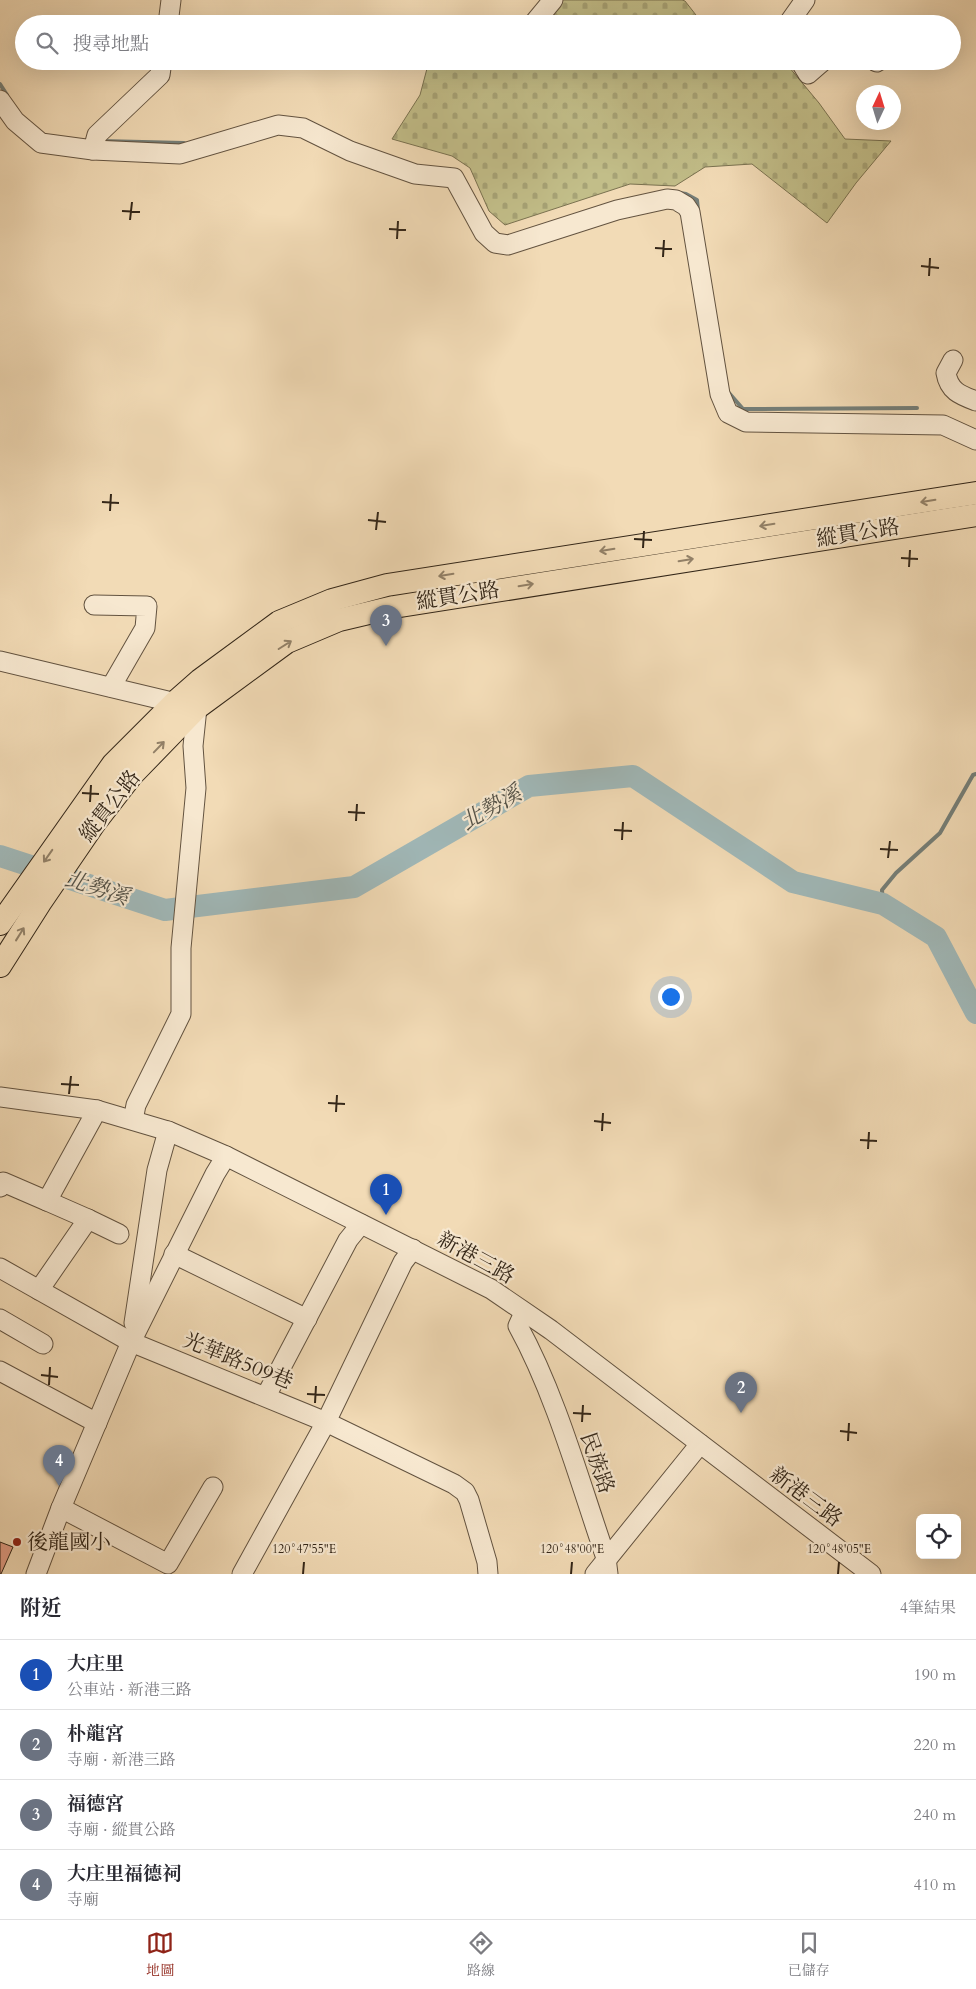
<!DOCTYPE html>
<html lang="zh-TW">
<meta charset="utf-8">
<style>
body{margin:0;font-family:Cardo,"Noto Serif TC",serif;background:#f7f7f7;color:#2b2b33}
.controls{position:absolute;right:15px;bottom:15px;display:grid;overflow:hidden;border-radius:8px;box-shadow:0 5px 20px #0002}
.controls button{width:45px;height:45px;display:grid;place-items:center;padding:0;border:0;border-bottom:1px solid #e1e1e2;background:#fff;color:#2b2b33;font:25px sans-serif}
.compass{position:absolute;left:856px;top:85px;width:45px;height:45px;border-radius:50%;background:#fff;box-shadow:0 5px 20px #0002;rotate:4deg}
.you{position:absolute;left:670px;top:996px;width:18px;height:18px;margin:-12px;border:4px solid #fff;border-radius:50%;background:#1a73e8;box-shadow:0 0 0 8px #1a73e833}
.badge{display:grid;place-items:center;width:32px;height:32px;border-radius:50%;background:#8f2418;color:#fff;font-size:16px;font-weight:700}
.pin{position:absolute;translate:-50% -41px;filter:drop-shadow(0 1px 2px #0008)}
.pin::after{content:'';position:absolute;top:26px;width:18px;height:15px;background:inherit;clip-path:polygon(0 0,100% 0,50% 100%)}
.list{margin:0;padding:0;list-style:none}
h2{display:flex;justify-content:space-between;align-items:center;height:65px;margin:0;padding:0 20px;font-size:21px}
h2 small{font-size:16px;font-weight:400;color:#7c7c81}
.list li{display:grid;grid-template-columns:32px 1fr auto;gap:15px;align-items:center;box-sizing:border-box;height:70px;padding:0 20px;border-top:1px solid #e1e1e2}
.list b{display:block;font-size:19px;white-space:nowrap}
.list p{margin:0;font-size:16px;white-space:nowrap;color:#7c7c81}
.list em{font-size:16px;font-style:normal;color:#7c7c81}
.icon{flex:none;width:28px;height:28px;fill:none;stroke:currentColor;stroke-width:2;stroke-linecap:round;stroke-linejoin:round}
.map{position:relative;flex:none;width:976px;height:1574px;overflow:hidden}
.search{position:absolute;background:#fff;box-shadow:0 5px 20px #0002;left:15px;right:15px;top:15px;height:55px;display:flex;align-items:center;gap:12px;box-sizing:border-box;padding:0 18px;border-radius:28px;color:#7c7c81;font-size:19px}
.sheet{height:345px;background:#fff}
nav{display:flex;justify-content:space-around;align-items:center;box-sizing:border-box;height:70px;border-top:1px solid #e1e1e2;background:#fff;font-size:14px;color:#7c7c81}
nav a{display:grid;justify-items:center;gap:2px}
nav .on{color:#8f2418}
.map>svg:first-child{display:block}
.cemetery{fill:url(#cemetery-stones);stroke:#7a7250}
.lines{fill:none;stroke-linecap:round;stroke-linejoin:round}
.stream{stroke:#747e78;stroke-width:4}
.river{stroke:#a0b8b8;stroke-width:22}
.building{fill:#e39f87;stroke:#332618}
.minor-casing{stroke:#635340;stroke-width:21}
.major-casing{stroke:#332618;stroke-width:24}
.minor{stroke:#f7e8d0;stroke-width:19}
.major{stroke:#f2dbb6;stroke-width:22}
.oneway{stroke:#928067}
.ticks{fill:none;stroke:#332618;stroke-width:2}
.poi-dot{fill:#8f2418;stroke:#f7e8d0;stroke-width:2}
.labels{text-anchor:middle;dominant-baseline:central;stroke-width:4.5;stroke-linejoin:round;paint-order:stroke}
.street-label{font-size:21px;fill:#332618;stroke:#f7e8d0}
.poi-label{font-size:21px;fill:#332618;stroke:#f7e8d0;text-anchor:start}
.water-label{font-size:22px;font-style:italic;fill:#545248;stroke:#f7e8d0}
.ticks-label{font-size:12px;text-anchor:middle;fill:#332618;stroke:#f7e8d0;stroke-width:4.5;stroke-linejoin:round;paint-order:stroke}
</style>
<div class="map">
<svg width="976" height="1574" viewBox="0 0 976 1574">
<defs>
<pattern id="cemetery-stones" width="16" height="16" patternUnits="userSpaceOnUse" patternTransform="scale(1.25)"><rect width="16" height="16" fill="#c2be89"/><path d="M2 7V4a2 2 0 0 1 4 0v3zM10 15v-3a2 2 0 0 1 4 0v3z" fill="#a7a376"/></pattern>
</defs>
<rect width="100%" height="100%" fill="#f2dbb6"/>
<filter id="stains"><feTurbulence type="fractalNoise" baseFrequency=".004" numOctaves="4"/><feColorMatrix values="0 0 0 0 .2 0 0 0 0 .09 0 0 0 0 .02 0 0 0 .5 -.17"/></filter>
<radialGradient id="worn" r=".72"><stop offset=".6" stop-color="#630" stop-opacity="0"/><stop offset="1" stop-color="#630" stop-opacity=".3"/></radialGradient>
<!-- cemetery -->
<g class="cemetery">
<path d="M543,0H682L685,1L703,24H520Z"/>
<path d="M429,61H784L819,103L845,139L891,141L856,183L827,223L752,164L705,167L675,186L630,184L505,225L489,211L470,168L452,156L392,139L420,95Z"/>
</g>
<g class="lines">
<!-- stream -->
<g class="stream">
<path d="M0,84L7,95"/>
<path d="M101,141L184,143"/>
<path d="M680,193L686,194L697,200L698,210"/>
<path d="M729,393L743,409L917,408"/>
<path d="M883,904L882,890L896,873L940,833L973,775L976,774"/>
</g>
<!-- river -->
<path class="river" d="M0,856L165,910L354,887L529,786L633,776L793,882L883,904L936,937L976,1013"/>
</g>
<!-- building -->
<path class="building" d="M0,1542L13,1547L1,1574H0Z"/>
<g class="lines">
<defs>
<g id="minor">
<path d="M534,23L553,0"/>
<path d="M168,24L171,0"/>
<path d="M788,24L805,0"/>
<path d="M800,61L808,74L823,61"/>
<path d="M875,61L877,62"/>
<path d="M0,100L15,121L41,143L93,150L180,154L278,125L303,128L350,151L415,174L454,178L484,233L495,243L508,245L617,210L667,199L676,200L686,206L690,212L720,394L728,413L746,422L943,425L976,440"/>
<path d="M93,150L97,135L160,75L162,61"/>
<path d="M953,360L946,373C949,391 960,395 976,401"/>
<path d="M94,605L147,606L145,628L111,687"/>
<path d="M0,661L197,708L193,746L196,788L181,948V1014L136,1105L133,1120"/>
<path d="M0,1097L97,1110L168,1131L226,1156L491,1289L551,1330L871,1574"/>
<path d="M0,1187L3,1182L47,1201"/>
<path d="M88,1219L119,1234"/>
<path d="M174,1254L307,1319"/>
<path d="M0,1268L131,1342L326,1422L454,1484L465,1492L469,1500L487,1562L488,1574"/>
<path d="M39,1290L88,1219L47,1201L97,1110"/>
<path d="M524,1313L518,1326C556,1395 580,1483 606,1558L608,1574"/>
<path d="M0,1319L43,1344"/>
<path d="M134,1323L157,1170L168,1131"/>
<path d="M0,1371L97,1423"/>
<path d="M266,1396L348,1240L361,1224"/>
<path d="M61,1508L168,1564L213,1487"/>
<path d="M36,1574L61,1508L131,1342L215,1174L226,1156"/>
<path d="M242,1574L326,1422L403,1262L413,1249"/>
<path d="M595,1574L700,1444"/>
</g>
<g id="major">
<path d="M0,924L113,764L175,702L200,680L279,622L332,600L387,585L976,493"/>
<path d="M0,966L40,903L94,824L132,775L197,708L287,642L339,620L394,607L976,515"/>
</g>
</defs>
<!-- minor casing -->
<use href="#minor" class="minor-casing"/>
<!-- major casing -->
<use href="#major" class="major-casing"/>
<!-- minor -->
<use href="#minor" class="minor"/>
<!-- major -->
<use href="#major" class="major"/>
</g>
<!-- one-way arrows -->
<defs><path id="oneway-shaft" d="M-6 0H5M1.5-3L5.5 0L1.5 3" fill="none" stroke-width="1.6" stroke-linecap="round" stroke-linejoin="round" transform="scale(1.25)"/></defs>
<g class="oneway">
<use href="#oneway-shaft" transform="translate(928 501) rotate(171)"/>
<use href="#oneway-shaft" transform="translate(767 525) rotate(171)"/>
<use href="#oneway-shaft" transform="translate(607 550) rotate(171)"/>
<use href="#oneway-shaft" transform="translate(686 560) rotate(-9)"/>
<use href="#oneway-shaft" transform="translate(446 575) rotate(171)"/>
<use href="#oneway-shaft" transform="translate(526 585) rotate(-9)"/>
<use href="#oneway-shaft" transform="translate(285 645) rotate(-32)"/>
<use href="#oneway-shaft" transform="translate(159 747) rotate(-46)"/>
<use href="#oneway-shaft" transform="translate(48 856) rotate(125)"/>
<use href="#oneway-shaft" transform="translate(20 934) rotate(-58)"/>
</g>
<!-- ticks -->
<path class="ticks" d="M122,211L140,212M130,220L132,202M389,229L406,230M397,239L398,221M655,248L672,249M663,257L664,240M921,266L939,268M929,276L930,258M102,502L119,503M110,511L111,494M368,520L386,522M376,530L378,512M634,539L652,540M643,548L644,531M901,558L918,559M909,567L910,550M82,793L99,794M90,802L91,785M348,812L365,813M356,821L357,804M614,830L632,831M622,840L623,822M880,849L898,850M888,858L890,841M61,1084L79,1085M69,1094L71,1076M328,1103L345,1104M336,1112L337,1095M594,1121L611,1123M602,1131L603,1113M860,1140L877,1141M868,1149L869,1132M41,1375L58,1377M49,1385L50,1367M307,1394L325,1395M315,1403L316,1386M573,1413L591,1414M582,1422L583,1405M840,1431L857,1433M848,1441L849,1423M303,1574L304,1562M571,1574L572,1562M838,1574L839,1562"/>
<!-- markers -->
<circle class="poi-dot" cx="17" cy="1542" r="5"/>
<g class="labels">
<!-- street labels -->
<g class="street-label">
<text transform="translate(858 533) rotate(-9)">縱貫公路</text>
<text transform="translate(458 596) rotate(-9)">縱貫公路</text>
<text transform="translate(110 806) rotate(-52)">縱貫公路</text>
<text transform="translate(476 1258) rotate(29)">新港三路</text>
<text transform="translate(238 1361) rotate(22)">光華路509巷</text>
<text transform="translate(597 1463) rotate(71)">民族路</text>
<text transform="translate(806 1497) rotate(37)">新港三路</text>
</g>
<!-- poi labels -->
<g class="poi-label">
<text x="27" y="1542">後龍國小</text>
</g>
<!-- water labels -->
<g class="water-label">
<text transform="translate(491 808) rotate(-30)">北勢溪</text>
<text transform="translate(97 888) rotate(18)">北勢溪</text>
</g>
</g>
<g class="ticks-label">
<text x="304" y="1553">120°47'55"E</text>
<text x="572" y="1553">120°48'00"E</text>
<text x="839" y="1553">120°48'05"E</text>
</g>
<rect width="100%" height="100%" filter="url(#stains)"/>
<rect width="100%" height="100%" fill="url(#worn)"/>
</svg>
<div class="controls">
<button><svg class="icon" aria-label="locate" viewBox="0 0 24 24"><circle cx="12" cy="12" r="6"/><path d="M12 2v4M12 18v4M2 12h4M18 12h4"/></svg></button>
</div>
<svg class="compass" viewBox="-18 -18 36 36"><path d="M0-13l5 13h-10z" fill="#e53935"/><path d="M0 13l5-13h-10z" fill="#7c7c81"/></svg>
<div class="you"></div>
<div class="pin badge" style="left:386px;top:1215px;background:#1a4fb4">1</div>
<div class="pin badge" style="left:741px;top:1413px;background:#6b7280">2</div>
<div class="pin badge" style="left:386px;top:646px;background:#6b7280">3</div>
<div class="pin badge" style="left:59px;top:1486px;background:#6b7280">4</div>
<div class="search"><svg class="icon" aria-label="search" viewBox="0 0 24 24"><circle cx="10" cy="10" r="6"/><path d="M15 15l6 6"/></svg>搜尋地點</div>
</div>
<section class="sheet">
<h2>附近<small>4筆結果</small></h2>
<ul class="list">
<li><span class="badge" style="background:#1a4fb4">1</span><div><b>大庄里</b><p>公車站 · 新港三路</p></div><em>190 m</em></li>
<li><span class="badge" style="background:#6b7280">2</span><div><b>朴龍宮</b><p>寺廟 · 新港三路</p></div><em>220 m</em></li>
<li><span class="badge" style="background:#6b7280">3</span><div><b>福德宮</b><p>寺廟 · 縱貫公路</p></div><em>240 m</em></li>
<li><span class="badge" style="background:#6b7280">4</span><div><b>大庄里福德祠</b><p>寺廟</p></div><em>410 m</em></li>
</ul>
</section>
<nav>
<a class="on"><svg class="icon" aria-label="map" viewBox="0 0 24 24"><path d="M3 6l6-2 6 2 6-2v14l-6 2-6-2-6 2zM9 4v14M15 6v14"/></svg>地圖</a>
<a><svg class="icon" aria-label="directions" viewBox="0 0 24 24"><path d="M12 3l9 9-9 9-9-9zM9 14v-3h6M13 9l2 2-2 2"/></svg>路線</a>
<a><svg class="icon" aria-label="saved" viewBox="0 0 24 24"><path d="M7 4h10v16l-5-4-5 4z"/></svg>已儲存</a>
</nav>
